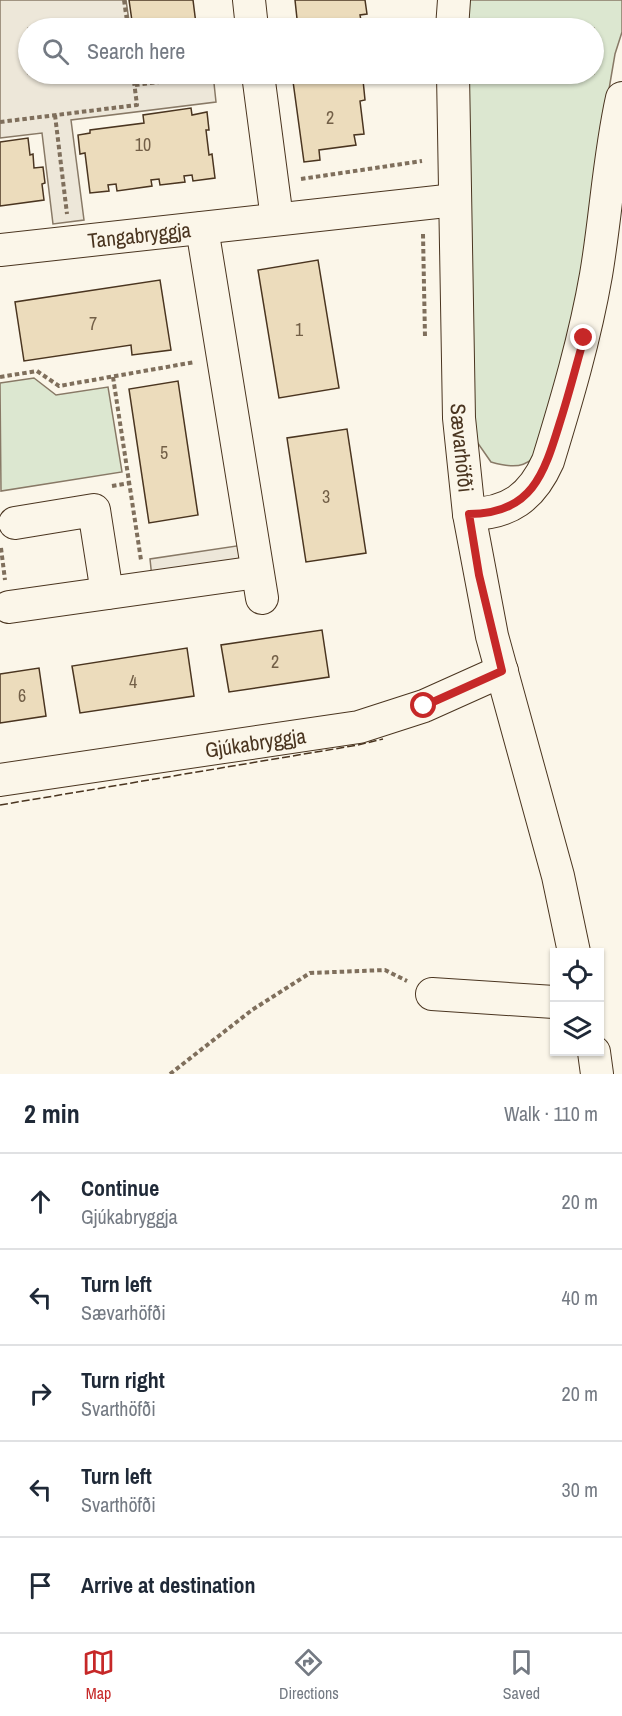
<!DOCTYPE html>
<meta charset="utf-8">
<style>
body{margin:0;font-family:"Archivo Narrow",sans-serif;background:#f2f2f3;color:#1f2937}
.controls{position:absolute;right:18px;bottom:18px;display:grid;overflow:hidden;border-radius:0px;box-shadow:0 2px 4px #0004}
.controls button{width:54px;height:54px;display:grid;place-items:center;padding:0;border:0;border-bottom:2px solid #e0e1e3;background:#fff;color:#1f2937;font:30px sans-serif}
.stop{position:absolute;width:18px;height:18px;margin:-14px;border:4px solid #c62828;border-radius:50%;background:#fff}
.stop.end{background:#c62828;border-color:#fff;box-shadow:0 2px 6px #0008}
.list{margin:0;padding:0;list-style:none}
h2{display:flex;justify-content:space-between;align-items:center;height:78px;margin:0;padding:0 24px;font-size:26px}
h2 small{font-size:20px;font-weight:400;color:#747a83}
.list li{display:grid;grid-template-columns:39px 1fr auto;gap:18px;align-items:center;box-sizing:border-box;height:96px;padding:0 24px;border-top:2px solid #e0e1e3}
.list b{display:block;font-size:22px;white-space:nowrap}
.list p{margin:0;font-size:20px;white-space:nowrap;color:#747a83}
.list em{font-size:20px;font-style:normal;color:#747a83}
.icon{flex:none;width:33px;height:33px;fill:none;stroke:currentColor;stroke-width:2;stroke-linecap:round;stroke-linejoin:round}
.map{position:relative;flex:none;width:622px;height:1074px;overflow:hidden}
.search{position:absolute;background:#fff;box-shadow:0 2px 4px #0004;left:18px;right:18px;top:18px;height:66px;display:flex;align-items:center;gap:15px;box-sizing:border-box;padding:0 21px;border-radius:33px;color:#747a83;font-size:22px}
.sheet{height:558px;background:#fff}
nav{display:flex;justify-content:space-around;align-items:center;box-sizing:border-box;height:84px;border-top:2px solid #e0e1e3;background:#fff;font-size:16px;color:#747a83}
nav a{display:grid;justify-items:center;gap:3px}
nav .on{color:#c62828}
.map>svg:first-child{display:block}
.green{fill:#dce7d0;stroke:#887966;stroke-width:1.5}
.parking{fill:#ede7d9;stroke:#887966;stroke-width:1.5}
.building{fill:#ecdcbc;stroke:#4a3520;stroke-width:1.5}
.lines{fill:none;stroke-linecap:round;stroke-linejoin:round}
.minor-casing{stroke:#4a3520;stroke-width:34}
.path{stroke:#7f6f5c;stroke-width:4;stroke-dasharray:4.5 3;stroke-linecap:butt}
.minor{stroke:#fbf6e9;stroke-width:32}
.fence{stroke:#4a3520;stroke-width:1.5;stroke-dasharray:8 3;stroke-linecap:butt}
.route{stroke:#c62828;stroke-width:8}
.labels{text-anchor:middle;dominant-baseline:central;stroke-width:4.5;stroke-linejoin:round;paint-order:stroke}
.number-label{font-size:18px;fill:#725f47}
.street-label{font-size:21px;fill:#4a3520;stroke:#fbf6e9}
</style>
<div class="map">
<svg width="622" height="1074" viewBox="0 0 622 1074">
<rect width="100%" height="100%" fill="#fbf6e9"/>
<!-- green -->
<g class="green">
<path d="M469,0H622V32L615,54L601,136L590,255L548,444C528,465 521,471 491,462L477,442L469,381L467,74H594V28H468Z"/>
<path d="M34,378L56,395L108,387L122,472L1,491L0,383Z"/>
</g>
<!-- parking -->
<g class="parking">
<path d="M0,0H126L130,28H28V74H213L216,102L71,120L84,220L53,224L42,133L0,138Z"/>
<path d="M243,545L246,564L152,578L150,559Z"/>
</g>
<!-- building -->
<g class="building">
<path d="M129,0H193L196,24L189,25V28H133Z"/>
<path d="M295,0H365L367,14L360,15L362,26L345,28H298Z"/>
<path d="M292,74H356L357,81L363,80L365,100L360,101L364,134L354,135L356,145L319,150L320,160L304,162Z"/>
<path d="M191,108L192,115L207,112L209,130H206L209,155L212,154L215,178L193,181L192,175L184,176L185,182L160,185L159,179L151,180L152,186L117,191L116,184L108,185L109,191L90,193L85,153L80,154L78,135L90,133V130L144,123L143,115Z"/>
<path d="M28,138L30,155L33,154L34,168L43,167L45,183L42,184L44,200L0,206V142Z"/>
<path d="M318,260L339,388L279,398L258,270Z"/>
<path d="M160,280L171,350L132,355L131,345L24,361L15,302Z"/>
<path d="M178,381L198,515L149,523L129,389Z"/>
<path d="M347,429L366,553L306,562L287,438Z"/>
<path d="M322,630L329,677L229,692L221,645Z"/>
<path d="M187,648L194,696L80,713L72,666Z"/>
<path d="M39,668L46,716L0,723V674Z"/>
</g>
<g class="lines">
<defs>
<g id="minor">
<path d="M249,0L252,28"/>
<path d="M452,28L454,0"/>
<path d="M258,74L277,219"/>
<path id="s1" d="M453,74L459,418L469,514L492,636L558,876L574,952"/>
<path d="M202,228L262,598"/>
<path id="s2" d="M0,250L455,200"/>
<path d="M469,514C509,514 532,497 548,461C567,399 585,338 596,275C606,216 609,156 622,98"/>
<path d="M15,523L94,510L107,593"/>
<path d="M9,607L257,572"/>
<path id="s3" d="M0,780L359,727L424,706L502,671"/>
<path d="M432,994L554,1002"/>
<path d="M594,1052L597,1074"/>
</g>
</defs>
<!-- minor casing -->
<use href="#minor" class="minor-casing"/>
<!-- path -->
<g class="path">
<path d="M124,0L128,28"/>
<path d="M135,85L223,74"/>
<path d="M55,115L67,214"/>
<path d="M0,122L137,105L133,74"/>
<path d="M301,179L422,161"/>
<path d="M423,234L425,337"/>
<path d="M0,377L37,371L59,386L195,362"/>
<path d="M113,377L141,560"/>
<path d="M112,486L130,483"/>
<path d="M1,548L5,580"/>
<path d="M170,1074L252,1010L310,973L385,970L407,981"/>
</g>
<!-- minor -->
<use href="#minor" class="minor"/>
<!-- fence -->
<path class="fence" d="M0,805L358,745L383,739"/>
</g>
<g class="lines">
<!-- route -->
<path class="route" d="M424,706L502,671L479,575L469,514C532,514 544,474 560,422C569,394 576,366 584,338"/>
</g>
<g class="labels">
<!-- number labels -->
<g class="number-label">
<text x="330" y="117">2</text>
<text x="143" y="144">10</text>
<text x="93" y="323">7</text>
<text x="299" y="329">1</text>
<text x="164" y="452">5</text>
<text x="326" y="496">3</text>
<text x="275" y="661">2</text>
<text x="133" y="681">4</text>
<text x="22" y="695">6</text>
</g>
<!-- street labels -->
<g class="street-label">
<text stroke="none"><textPath href="#s2" startOffset="140">Tangabryggja</textPath></text>
<text stroke="none"><textPath href="#s1" startOffset="374">Sævarhöfði</textPath></text>
<text stroke="none"><textPath href="#s3" startOffset="258">Gjúkabryggja</textPath></text>
</g>
</g>
</svg>
<div class="controls">
<button><svg class="icon" aria-label="locate" viewBox="0 0 24 24"><circle cx="12" cy="12" r="6"/><path d="M12 2v4M12 18v4M2 12h4M18 12h4"/></svg></button>
<button><svg class="icon" aria-label="layers" viewBox="0 0 24 24"><path d="M12 4l9 5-9 5-9-5zM3 14l9 5 9-5"/></svg></button>
</div>
<div class="stop" style="left:424px;top:706px"></div>
<div class="stop end" style="left:584px;top:338px"></div>
<div class="search"><svg class="icon" aria-label="search" viewBox="0 0 24 24"><circle cx="10" cy="10" r="6"/><path d="M15 15l6 6"/></svg>Search here</div>
</div>
<section class="sheet">
<h2>2 min<small>Walk · 110 m</small></h2>
<ul class="list">
<li><svg class="icon" aria-label="ahead" viewBox="0 0 24 24"><path d="M12 20V5M6 11l6-6 6 6"/></svg><div><b>Continue</b><p>Gjúkabryggja</p></div><em>20 m</em></li>
<li><svg class="icon" aria-label="left" viewBox="0 0 24 24"><path d="M17 20v-9H6M10 6l-5 5 5 5"/></svg><div><b>Turn left</b><p>Sævarhöfði</p></div><em>40 m</em></li>
<li><svg class="icon" aria-label="right" viewBox="0 0 24 24"><path d="M7 20v-9h11M14 6l5 5-5 5"/></svg><div><b>Turn right</b><p>Svarthöfði</p></div><em>20 m</em></li>
<li><svg class="icon" aria-label="left" viewBox="0 0 24 24"><path d="M17 20v-9H6M10 6l-5 5 5 5"/></svg><div><b>Turn left</b><p>Svarthöfði</p></div><em>30 m</em></li>
<li><svg class="icon" aria-label="arrive" viewBox="0 0 24 24"><path d="M6 21V4h12l-3 4 3 4H6"/></svg><div><b>Arrive at destination</b></div></li>
</ul>
</section>
<nav>
<a class="on"><svg class="icon" aria-label="map" viewBox="0 0 24 24"><path d="M3 6l6-2 6 2 6-2v14l-6 2-6-2-6 2zM9 4v14M15 6v14"/></svg>Map</a>
<a><svg class="icon" aria-label="directions" viewBox="0 0 24 24"><path d="M12 3l9 9-9 9-9-9zM9 14v-3h6M13 9l2 2-2 2"/></svg>Directions</a>
<a><svg class="icon" aria-label="saved" viewBox="0 0 24 24"><path d="M7 4h10v16l-5-4-5 4z"/></svg>Saved</a>
</nav>
